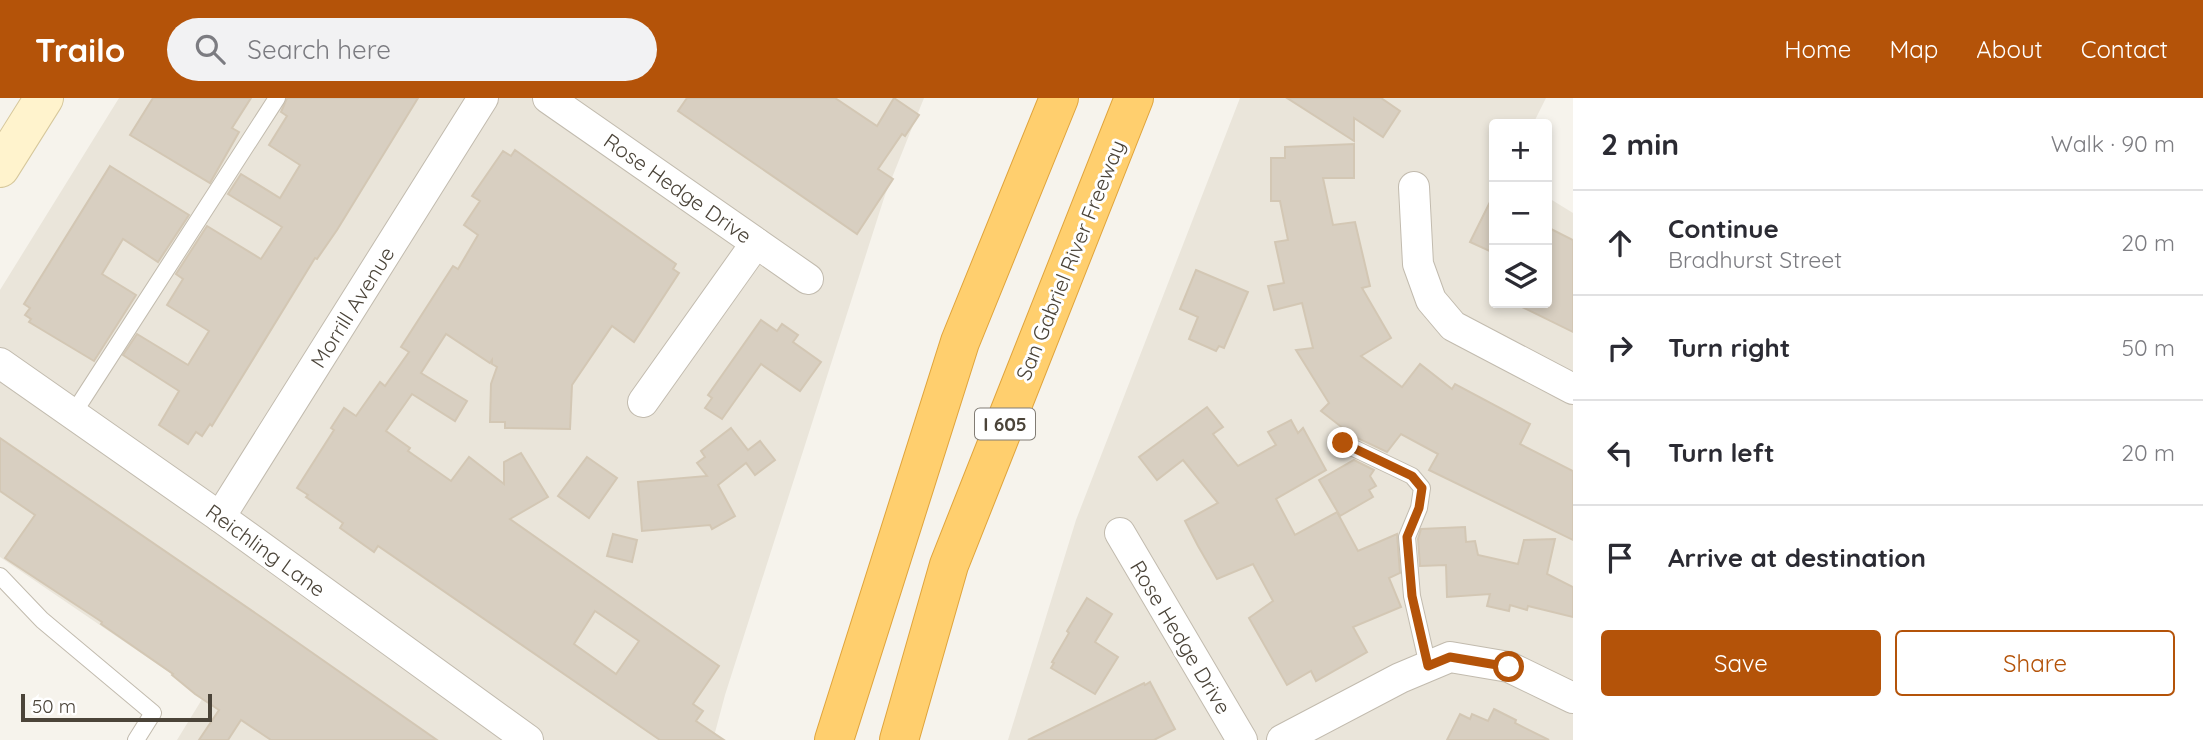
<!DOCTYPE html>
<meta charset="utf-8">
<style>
body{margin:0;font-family:Quicksand,sans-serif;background:#f2f2f3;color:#2b2b33}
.controls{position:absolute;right:21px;top:21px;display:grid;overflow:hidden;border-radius:7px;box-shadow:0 4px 10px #0003}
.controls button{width:63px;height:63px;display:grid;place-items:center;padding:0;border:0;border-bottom:2px solid #e1e1e2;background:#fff;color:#2b2b33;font:35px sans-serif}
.scale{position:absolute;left:21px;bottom:18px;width:191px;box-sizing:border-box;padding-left:7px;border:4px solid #4b4439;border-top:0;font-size:19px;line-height:24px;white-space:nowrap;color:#4b4439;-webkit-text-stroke:5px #fff;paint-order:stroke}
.stop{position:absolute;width:21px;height:21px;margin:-16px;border:5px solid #b45309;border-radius:50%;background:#fff}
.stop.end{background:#b45309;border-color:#fff;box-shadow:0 2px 7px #0008}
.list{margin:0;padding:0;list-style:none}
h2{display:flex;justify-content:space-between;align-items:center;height:91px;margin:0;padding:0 28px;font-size:30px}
h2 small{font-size:23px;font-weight:400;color:#7c7c81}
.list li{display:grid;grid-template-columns:46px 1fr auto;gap:21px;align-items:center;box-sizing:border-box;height:105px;padding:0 28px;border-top:2px solid #e1e1e2}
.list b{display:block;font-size:26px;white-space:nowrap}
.list p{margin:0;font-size:23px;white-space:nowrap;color:#7c7c81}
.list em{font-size:23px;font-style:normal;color:#7c7c81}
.actions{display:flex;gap:14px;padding:21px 28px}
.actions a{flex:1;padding:16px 0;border:2px solid #b45309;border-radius:7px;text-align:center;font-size:24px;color:#b45309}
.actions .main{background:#b45309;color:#fff}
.icon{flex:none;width:38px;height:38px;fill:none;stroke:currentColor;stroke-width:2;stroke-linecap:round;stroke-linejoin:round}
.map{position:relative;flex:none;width:1573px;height:642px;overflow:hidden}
header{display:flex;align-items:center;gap:42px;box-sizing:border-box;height:98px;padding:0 35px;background:#b45309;color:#fff}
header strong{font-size:33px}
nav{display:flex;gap:38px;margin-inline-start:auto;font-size:24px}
.search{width:490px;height:63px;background:#f2f2f3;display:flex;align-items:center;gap:18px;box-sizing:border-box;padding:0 24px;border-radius:38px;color:#7c7c81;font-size:26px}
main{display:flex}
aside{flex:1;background:#fff}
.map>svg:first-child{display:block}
.residential{fill:#eae5da}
.building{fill:#d8cfc1;stroke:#d3c7b4;stroke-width:2;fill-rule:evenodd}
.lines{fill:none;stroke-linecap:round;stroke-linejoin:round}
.service-casing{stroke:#c2bbae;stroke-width:18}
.minor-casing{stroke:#c2bbae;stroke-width:32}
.secondary-casing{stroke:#d6c79b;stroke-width:40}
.motorway-casing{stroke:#e0a43c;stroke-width:40}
.service{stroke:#fff;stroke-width:16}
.minor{stroke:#fff;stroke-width:30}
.secondary{stroke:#fff3cd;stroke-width:38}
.motorway{stroke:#ffcf6e;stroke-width:38}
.route{stroke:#b45309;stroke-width:9}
.labels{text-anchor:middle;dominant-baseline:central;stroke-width:6;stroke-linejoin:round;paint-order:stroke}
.shield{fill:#fff;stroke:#817c74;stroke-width:2}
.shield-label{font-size:19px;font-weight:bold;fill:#4b4439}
.street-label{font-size:21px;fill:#4b4439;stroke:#fff}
</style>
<header>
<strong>Trailo</strong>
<div class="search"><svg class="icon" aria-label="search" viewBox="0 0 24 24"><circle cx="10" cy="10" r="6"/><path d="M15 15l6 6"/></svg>Search here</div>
<nav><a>Home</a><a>Map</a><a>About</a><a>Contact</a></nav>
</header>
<main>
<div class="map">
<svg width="1573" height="642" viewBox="0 0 1573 642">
<rect width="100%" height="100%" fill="#f6f3ec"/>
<!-- residential -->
<g class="residential">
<path d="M119,0H924L885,97L725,597L713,642H177L204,598L0,459V192Z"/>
<path d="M1240,0H1546L1533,26H1494V205H1547V99L1573,115V642H1008L1076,422Z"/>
</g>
<!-- building -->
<g class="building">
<path d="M153,0H251L232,30L239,34L210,85L130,37Z"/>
<path d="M287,0H418L337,132L317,161L315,160L212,328L210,326L202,338L196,334L188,346L159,327L179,293L123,257L137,236L188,267L209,233L167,207L183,181L176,176L207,128L261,161L282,129L228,96L241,76L280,100L300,67L269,47L287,18L281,14Z"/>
<path d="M687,0H835L877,28L894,0L919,17L905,38L902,36L878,71L893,81L857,136L678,13Z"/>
<path d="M1287,0H1381L1400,13L1383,39L1354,20V43Z"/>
<path d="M1354,46V80H1323L1333,127L1355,124L1370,188L1362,190L1391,240L1361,258L1402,289L1420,266L1452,291L1455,286L1530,326L1520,346L1573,373V442L1429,372L1438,356L1401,336L1387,354L1353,338L1321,313L1329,305L1296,252L1313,250L1302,205L1274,212L1268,188L1284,185L1275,144L1288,142L1280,103H1271V60H1285V49Z"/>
<path d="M515,52L676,166L673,171L679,175L634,244L612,228L572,287L570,331L505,330V324H490L491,286L497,269L492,266V262L490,265L446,236L421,275L467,303L455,323L412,296L386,333L410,350L408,353L451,383L469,359L504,386V364L521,355L548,399L510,421L719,568L693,606L703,613L696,623L724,642H660L378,448L374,454L340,430L343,425L306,399L308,397L297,390L334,332L331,330L344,310L356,318L380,284L385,288L409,254L401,249L453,168L458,171L478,137L464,127L480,103L472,98L503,53L511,58ZM595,513L639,543L616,576L574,546Z"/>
<path d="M110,68L189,117L158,164L123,141L102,176L136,197L94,263L29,224L31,221L25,217L30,210L24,206Z"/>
<path d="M1494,96V155L1470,144Z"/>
<path d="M1547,129L1573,142V234L1514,205H1547Z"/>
<path d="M1196,172L1248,194L1224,250L1219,248L1216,253L1189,241L1198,219L1180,211Z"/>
<path d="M761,222L777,233L782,226L798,237L793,244L821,264L800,293L761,266L722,321L705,310L712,300L708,297Z"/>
<path d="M1207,309L1223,329L1213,336L1238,368L1276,347L1268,334L1291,322L1298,335L1303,330L1326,372L1276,401L1295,437L1337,414L1358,453L1397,436L1400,475L1389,480L1401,509L1353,529L1367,554L1316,583L1311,573L1287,587L1249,520L1273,503L1253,466L1217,481L1198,448L1185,423L1218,405L1183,362L1157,382L1139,359Z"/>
<path d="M731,330L748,352L760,343L775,362L755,377L746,365L718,387L735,418L712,431L710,427L642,433L638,384L707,378L697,365L705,359L701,353Z"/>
<path d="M0,340L264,521L437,642H271L241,622L228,642H199L219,612L195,596L172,577L173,576L101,526L102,524L5,460L35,417L0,393Z"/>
<path d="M587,359L617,380L589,420L558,398Z"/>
<path d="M1354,362L1374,372L1370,378L1376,388L1369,392L1373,399L1340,418L1319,382Z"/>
<path d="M1465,429L1466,444L1475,443L1478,457L1518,466L1524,442L1555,441L1547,476L1573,489V519L1528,508L1527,512L1510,507L1509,513L1487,508L1490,496L1447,499L1446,467L1420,468L1418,441L1421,431Z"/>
<path d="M613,436L637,442L632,464L607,458Z"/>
<path d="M1087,500L1112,516L1095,544L1118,559L1095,596L1051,570L1054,565L1052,564L1069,535L1067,533Z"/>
<path d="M1150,584L1175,631L1154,642H1028L1144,585L1145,587Z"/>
<path d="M1494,611L1516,622L1515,625L1549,642H1447L1460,616L1470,621L1472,616L1488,623Z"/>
</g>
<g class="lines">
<defs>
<g id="service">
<path d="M73,316L277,0"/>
<path d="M1343,345L1412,378L1422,390L1419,410L1407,439L1412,498L1428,568"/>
<path d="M0,478L42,522L153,615L136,642"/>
</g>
<g id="minor">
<path d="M548,0L808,181"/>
<path d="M1414,89L1418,166L1431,202L1453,228L1573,291"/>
<path d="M0,265L220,419L528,642"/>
<path d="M643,304L756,145"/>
<path d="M220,419L483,0"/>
<path d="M1120,435L1242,642"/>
<path d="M1282,642L1400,580L1450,559L1509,569L1573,600"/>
</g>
<path id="secondary" d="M0,70L44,0"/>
<g id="motorway">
<path d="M834,642L960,244L1059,0"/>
<path d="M899,642L949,467L1134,0"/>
</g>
</defs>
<!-- service casing -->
<use href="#service" class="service-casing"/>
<!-- minor casing -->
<use href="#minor" class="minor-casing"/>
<!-- secondary casing -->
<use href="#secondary" class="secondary-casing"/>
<!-- motorway casing -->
<use href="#motorway" class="motorway-casing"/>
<!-- service -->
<use href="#service" class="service"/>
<!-- minor -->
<use href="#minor" class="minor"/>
<!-- secondary -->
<use href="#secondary" class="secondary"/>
<!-- motorway -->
<use href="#motorway" class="motorway"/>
</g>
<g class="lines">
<!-- route -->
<path class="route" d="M1343,345L1412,378L1422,390L1419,410L1407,439L1412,498L1428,568L1450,559L1509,569"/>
</g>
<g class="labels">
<!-- shield labels -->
<rect class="shield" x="975" y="310.5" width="60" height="31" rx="5"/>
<g class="shield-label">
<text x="1005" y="326">I 605</text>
</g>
<!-- street labels -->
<g class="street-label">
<text transform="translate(678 90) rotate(35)">Rose Hedge Drive</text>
<text transform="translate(1070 162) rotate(-68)">San Gabriel River Freeway</text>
<text transform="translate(352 209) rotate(-58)">Morrill Avenue</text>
<text transform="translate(266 452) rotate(36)">Reichling Lane</text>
<text transform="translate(1181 539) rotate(59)">Rose Hedge Drive</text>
</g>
</g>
</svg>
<div class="controls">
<button>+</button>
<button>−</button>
<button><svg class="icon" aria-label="layers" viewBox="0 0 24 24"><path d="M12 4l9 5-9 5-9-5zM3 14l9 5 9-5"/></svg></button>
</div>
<div class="scale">50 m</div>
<div class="stop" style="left:1509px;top:569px"></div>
<div class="stop end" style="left:1343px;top:345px"></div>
</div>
<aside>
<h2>2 min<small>Walk · 90 m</small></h2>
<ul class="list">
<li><svg class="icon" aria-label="ahead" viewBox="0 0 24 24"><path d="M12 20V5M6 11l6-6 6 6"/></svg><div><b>Continue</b><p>Bradhurst Street</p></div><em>20 m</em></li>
<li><svg class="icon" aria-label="right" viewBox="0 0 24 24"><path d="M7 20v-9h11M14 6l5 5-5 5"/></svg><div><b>Turn right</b></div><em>50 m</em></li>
<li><svg class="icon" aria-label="left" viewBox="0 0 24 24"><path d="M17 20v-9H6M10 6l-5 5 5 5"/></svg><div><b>Turn left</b></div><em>20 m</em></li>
<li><svg class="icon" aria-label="arrive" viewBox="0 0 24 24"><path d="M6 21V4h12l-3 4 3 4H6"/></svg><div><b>Arrive at destination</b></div></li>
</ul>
<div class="actions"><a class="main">Save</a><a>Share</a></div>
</aside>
</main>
